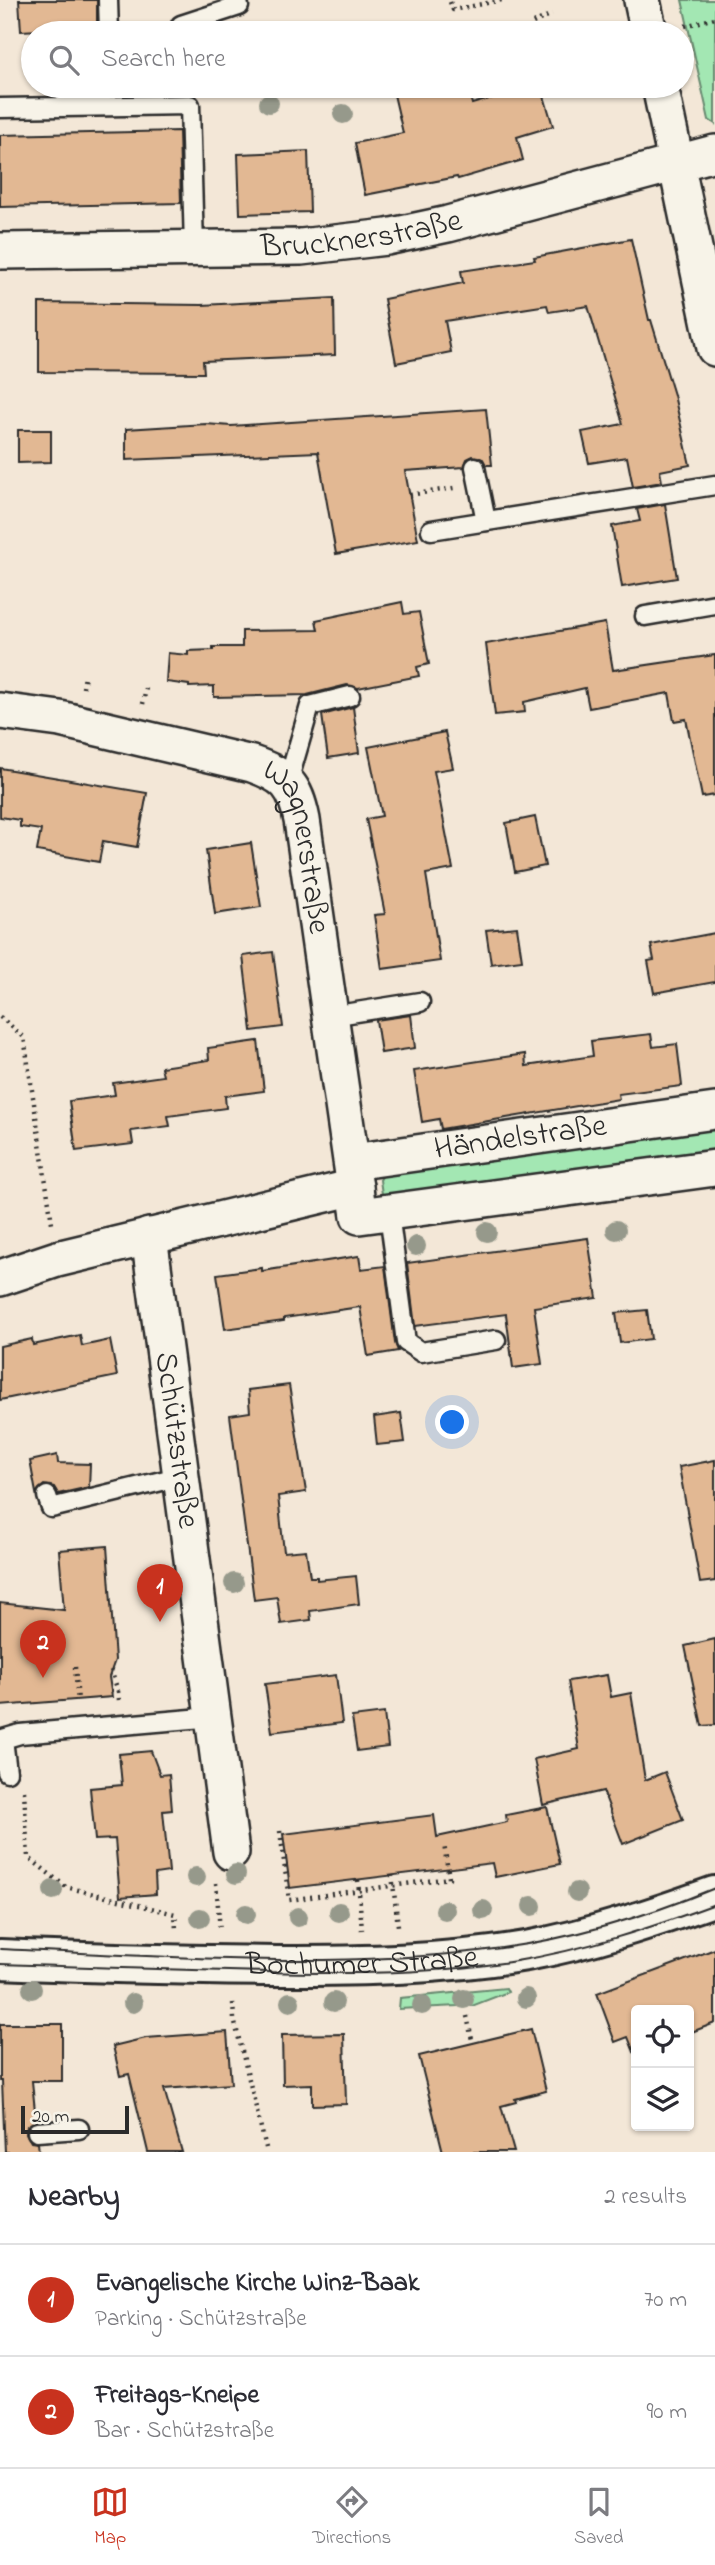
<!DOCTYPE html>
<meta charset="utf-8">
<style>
body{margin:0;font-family:"Indie Flower",sans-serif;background:#f7f7f7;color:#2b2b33}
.controls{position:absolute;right:21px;bottom:21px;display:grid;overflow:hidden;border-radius:7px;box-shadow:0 2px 5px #0004}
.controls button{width:63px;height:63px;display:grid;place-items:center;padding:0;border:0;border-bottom:2px solid #e1e1e2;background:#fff;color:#2b2b33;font:35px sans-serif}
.scale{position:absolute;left:21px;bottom:18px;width:108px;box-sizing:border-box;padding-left:7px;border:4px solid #2b2b2b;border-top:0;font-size:19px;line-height:24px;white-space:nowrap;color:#2b2b2b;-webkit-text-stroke:5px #f7f3e8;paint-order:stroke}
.you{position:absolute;left:453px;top:1423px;width:24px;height:24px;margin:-18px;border:5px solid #fff;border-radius:50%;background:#1a73e8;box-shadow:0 0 0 10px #1a73e833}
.badge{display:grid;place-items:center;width:46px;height:46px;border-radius:50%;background:#c8321e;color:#fff;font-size:23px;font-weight:700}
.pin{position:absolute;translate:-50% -58px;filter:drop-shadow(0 2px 4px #0008)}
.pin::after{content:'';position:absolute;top:37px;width:24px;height:21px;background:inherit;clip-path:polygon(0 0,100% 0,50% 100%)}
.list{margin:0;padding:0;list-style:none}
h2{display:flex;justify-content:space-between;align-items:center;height:91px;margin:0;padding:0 28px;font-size:30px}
h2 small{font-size:23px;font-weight:400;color:#7c7c81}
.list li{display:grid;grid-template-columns:46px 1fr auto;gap:21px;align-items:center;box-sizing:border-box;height:112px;padding:0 28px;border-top:2px solid #e1e1e2}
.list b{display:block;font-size:26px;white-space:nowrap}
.list p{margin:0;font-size:23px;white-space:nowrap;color:#7c7c81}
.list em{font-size:23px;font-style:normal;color:#7c7c81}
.icon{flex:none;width:38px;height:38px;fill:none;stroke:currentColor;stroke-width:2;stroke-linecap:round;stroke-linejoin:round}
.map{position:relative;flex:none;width:715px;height:2152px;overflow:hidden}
.search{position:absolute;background:#fff;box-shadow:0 2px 5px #0004;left:21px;right:21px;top:21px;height:77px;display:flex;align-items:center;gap:18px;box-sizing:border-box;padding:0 24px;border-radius:38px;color:#7c7c81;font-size:26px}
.sheet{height:315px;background:#fff}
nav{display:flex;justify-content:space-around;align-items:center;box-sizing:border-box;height:98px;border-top:2px solid #e1e1e2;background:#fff;font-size:19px;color:#7c7c81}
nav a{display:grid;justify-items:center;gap:4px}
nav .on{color:#c8321e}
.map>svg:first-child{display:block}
.green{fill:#a3e7b3;stroke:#67896f;stroke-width:2}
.building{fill:#e2b893;stroke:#2b2b2b;stroke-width:2}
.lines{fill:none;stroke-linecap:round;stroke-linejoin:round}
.service-casing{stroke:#2b2b2b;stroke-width:23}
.minor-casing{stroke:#2b2b2b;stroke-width:40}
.tertiary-casing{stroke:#2b2b2b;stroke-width:44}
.path{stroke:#2b2b2b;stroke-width:4.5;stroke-dasharray:2 5;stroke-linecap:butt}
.service{stroke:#f7f3e8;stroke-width:18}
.minor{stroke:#f7f3e8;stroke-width:35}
.tertiary{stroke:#f7f3e8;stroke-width:38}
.tram{stroke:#2b2b2b;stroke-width:2}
.tree{fill:#96998b}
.labels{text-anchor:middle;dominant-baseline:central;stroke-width:7;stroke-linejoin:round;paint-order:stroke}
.street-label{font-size:32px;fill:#2b2b2b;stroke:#f7f3e8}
</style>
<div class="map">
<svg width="715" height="2152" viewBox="0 0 715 2152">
<rect width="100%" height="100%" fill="#f3e7d7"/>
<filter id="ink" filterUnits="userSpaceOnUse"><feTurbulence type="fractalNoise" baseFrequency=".0143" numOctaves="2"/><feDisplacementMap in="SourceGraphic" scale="14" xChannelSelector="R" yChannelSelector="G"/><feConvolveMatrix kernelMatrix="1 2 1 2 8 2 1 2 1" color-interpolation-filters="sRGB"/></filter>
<g filter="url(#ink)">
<!-- green -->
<g class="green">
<path d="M682,0H715V124L709,120Z"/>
<path d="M715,1121V1154L393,1200L382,1194L380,1180L386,1170Z"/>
<path d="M506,1988L508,1992L472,2006L467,2003L458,2006L399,2009L400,1998Z"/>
</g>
<!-- building -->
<g class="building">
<path d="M19,0H97V27L21,31Z"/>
<path d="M392,86H467L472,104L534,86H541L553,126L517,137L523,160L458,179L457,177L365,195L355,143L403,133Z"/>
<path d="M179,131L181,203L0,207V135Z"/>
<path d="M308,151L310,212L240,214L238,154Z"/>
<path d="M631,239L649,320H651L674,395L690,465L660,471L662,482L633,487L627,457L589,463L582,432L623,424L588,306L549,312L547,305L445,321L451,352L396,363L384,299L463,283L461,271L535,260L534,257Z"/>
<path d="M334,298L335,355L203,361L204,373L39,372V303L202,305Z"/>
<path d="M486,409L492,465H486L483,459L473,456L467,459L464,467L405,471L418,540L336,554L318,452L126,460V429L206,424L231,426Z"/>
<path d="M18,430H51V462L18,463Z"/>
<path d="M665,504L677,578L622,587L612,526L640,521L637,509Z"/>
<path d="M402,602L404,614L419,612L429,664L417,667L419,676L358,688L347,685L307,695L214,697V686L189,687V685L166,682L168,653L188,655V651L213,650V647H242V631L318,630L316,620Z"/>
<path d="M605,623L613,670L715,655V795L702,797L686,719L674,721L669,693L589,708L585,688L524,702L525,712L495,715L486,644Z"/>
<path d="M353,707L359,753L328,758L322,715Z"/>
<path d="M445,732L453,768L434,771L453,869L426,874L440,961L382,969L374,915L385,914L366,819L382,816L368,747Z"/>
<path d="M0,768L147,793L137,847L103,841L99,862L37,851L41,830L20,827V820L0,817Z"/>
<path d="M535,817L545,866L515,872L506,823Z"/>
<path d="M251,843L261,907L215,914L206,850Z"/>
<path d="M517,927L522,960L491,964L486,930Z"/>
<path d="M715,933V982L654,993L648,961L654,960L651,945Z"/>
<path d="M273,952L283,1027L252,1031L243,956Z"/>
<path d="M411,1015L415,1048L381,1053L376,1020Z"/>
<path d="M651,1034L653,1047L677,1044L682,1086L618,1094L619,1099L441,1129L439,1119L422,1122L414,1071L525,1054L526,1066L593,1056L591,1041Z"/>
<path d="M258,1041L264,1091L225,1096L226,1108L168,1116L170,1126L131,1131L133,1144L76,1151L69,1101L115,1095L113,1083L163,1076L161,1067L209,1060L208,1048Z"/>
<path d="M588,1238L597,1298L534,1307L542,1364L513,1368L506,1314L415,1326L407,1263Z"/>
<path d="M359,1256L361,1269L385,1266L395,1343L398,1351L368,1356L360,1307L284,1318V1321L225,1329L217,1274L262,1268V1271Z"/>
<path d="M647,1310L651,1339L620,1343L616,1313Z"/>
<path d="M80,1335L82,1346L110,1340L117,1376L0,1400V1346L32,1339L33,1345Z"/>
<path d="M289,1385L306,1492L278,1496L284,1552L306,1550L310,1577H317V1580L356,1576L359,1604L310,1611L311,1620L281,1624L277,1597L254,1600L230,1415L250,1412L248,1390Z"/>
<path d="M401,1413L405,1442L377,1445L374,1417Z"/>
<path d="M57,1455L58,1463L90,1464L89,1487L58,1494L54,1487L44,1485L36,1493L30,1461Z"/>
<path d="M715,1460V1581L700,1583L679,1467Z"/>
<path d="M107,1546L115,1660L109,1677L112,1697L0,1706V1603L64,1610L59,1550Z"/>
<path d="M715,1639V1725L702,1726L685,1646Z"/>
<path d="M336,1675L342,1723L272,1732L265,1684Z"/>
<path d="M607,1675L611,1697L631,1693L645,1780L665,1772L683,1820L623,1844L603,1791L543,1805L534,1759L579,1749L568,1681Z"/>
<path d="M384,1713L388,1747L357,1751L352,1717Z"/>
<path d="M151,1751L160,1775L169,1774L172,1810L163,1811L169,1872L155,1874L156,1894L120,1897L115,1839L95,1840L90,1788L122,1785L119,1754Z"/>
<path d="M547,1807L560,1864L495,1877L492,1863L290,1888L283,1834L434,1815L437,1837L507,1822L506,1815Z"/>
<path d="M715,1949V2023L689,2033V2010H636V2051L634,2052L628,2037L615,2042L597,1993Z"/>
<path d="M0,2024H62V2081H32L36,2121L27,2126L26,2133L31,2142L38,2143L39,2152H5L2,2081H0Z"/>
<path d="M531,2029L546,2091L515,2099L516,2102L501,2106L514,2152H443L419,2056Z"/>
<path d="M227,2032L231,2084L164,2089L182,2152H148L129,2074L120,2076L113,2046L146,2038Z"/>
<path d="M344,2034L346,2104L312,2105V2084L283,2085L282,2035Z"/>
</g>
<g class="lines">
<defs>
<g id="service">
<path d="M108,0L109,33"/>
<path d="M181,25L239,6"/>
<path d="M0,108L190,105L194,248"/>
<path d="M475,467L486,521"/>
<path d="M431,530L715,485"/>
<path d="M645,616L715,604"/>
<path d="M288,782L310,706L350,696"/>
<path d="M331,1016L420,1002"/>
<path d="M389,1213L406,1342L421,1352L496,1340"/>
<path d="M47,1496L51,1508L182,1476"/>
<path d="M7,1772L3,1739L20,1734L214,1717"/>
<path d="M37,2132L79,2129"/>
</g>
<g id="minor">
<path d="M642,0L649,33"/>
<path d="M660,86L715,348"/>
<path id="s1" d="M0,251L301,247L387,237L448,224L715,153"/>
<path id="s2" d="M0,711L60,719L252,764C286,776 295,785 302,820L359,1216L715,1168"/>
<path id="s3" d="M352,1162L715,1111"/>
<path id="s4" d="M149,1236L231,1852"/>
<path d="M0,1278L57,1259L355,1187"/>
</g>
<g id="tertiary">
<path id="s5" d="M0,1959C92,1963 184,1965 277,1966C361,1966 443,1965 526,1951C591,1939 653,1918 715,1896"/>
</g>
</defs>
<!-- service casing -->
<use href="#service" class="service-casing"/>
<!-- minor casing -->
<use href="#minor" class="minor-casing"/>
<!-- tertiary casing -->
<use href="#tertiary" class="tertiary-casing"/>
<!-- path -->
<g class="path">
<path d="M450,2L453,10L502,0"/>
<path d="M533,23L552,14"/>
<path d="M685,26L715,18"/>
<path d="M410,495L454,488"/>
<path d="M83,688L85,676"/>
<path d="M143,704L146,688"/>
<path d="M0,1017L24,1037L52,1223"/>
<path d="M75,1667L78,1701"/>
<path d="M111,1670L118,1691"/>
<path d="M111,1691H118L119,1700"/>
<path d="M24,1791L28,1857L66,1887L175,1914L176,1930"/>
<path d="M280,1831L289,1900L449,1878L444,1844"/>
<path d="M392,1875L398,1926"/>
<path d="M358,1880L362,1930"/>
<path d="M216,1883L220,1930"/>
<path d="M233,2003L234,2019L267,2152"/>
<path d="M467,2016L472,2040"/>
</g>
<!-- service -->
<use href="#service" class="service"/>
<!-- minor -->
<use href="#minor" class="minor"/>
<!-- tertiary -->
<use href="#tertiary" class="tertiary"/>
<!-- tram -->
<g class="tram">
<path d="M0,1949C159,1956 321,1969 479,1951C560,1942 640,1919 715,1888"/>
<path d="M0,1964C76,1967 153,1969 229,1971C325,1974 420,1976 516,1961C584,1950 650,1928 715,1904"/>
</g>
</g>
<!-- trees -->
<g class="tree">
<circle cx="269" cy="103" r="10"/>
<circle cx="343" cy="114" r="10"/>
<circle cx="616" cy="1230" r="10"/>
<circle cx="487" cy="1232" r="10"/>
<circle cx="416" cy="1246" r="10"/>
<circle cx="234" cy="1583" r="10"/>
<circle cx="236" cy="1874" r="10"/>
<circle cx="196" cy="1877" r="10"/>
<circle cx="53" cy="1890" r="10"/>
<circle cx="577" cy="1892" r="10"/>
<circle cx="532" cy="1906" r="10"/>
<circle cx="445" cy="1910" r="10"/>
<circle cx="483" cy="1910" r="10"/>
<circle cx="339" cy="1912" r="10"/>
<circle cx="246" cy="1914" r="10"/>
<circle cx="298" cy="1917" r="10"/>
<circle cx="200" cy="1918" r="10"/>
<circle cx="32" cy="1989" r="10"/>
<circle cx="526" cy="1998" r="10"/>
<circle cx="464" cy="1999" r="10"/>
<circle cx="290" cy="2002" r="10"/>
<circle cx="334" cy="2002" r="10"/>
<circle cx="133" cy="2003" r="10"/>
<circle cx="422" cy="2005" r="10"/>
</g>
</g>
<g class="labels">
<!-- street labels -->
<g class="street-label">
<text stroke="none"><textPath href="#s1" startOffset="362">Brucknerstraße</textPath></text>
<text stroke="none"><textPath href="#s2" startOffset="362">Wagnerstraße</textPath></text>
<text stroke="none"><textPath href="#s3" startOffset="170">Händelstraße</textPath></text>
<text stroke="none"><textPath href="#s4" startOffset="206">Schützstraße</textPath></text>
<text stroke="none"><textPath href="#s5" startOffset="362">Bochumer Straße</textPath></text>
</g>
</g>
</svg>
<div class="controls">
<button><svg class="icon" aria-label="locate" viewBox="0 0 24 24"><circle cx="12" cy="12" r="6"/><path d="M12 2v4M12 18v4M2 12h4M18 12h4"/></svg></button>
<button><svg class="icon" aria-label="layers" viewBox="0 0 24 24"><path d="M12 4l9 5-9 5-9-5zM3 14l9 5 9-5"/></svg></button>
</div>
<div class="scale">20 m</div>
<div class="you"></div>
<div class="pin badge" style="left:160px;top:1622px">1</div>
<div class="pin badge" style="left:43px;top:1678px">2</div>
<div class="search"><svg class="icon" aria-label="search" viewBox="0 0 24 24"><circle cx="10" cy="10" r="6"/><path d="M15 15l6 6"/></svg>Search here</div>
</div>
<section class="sheet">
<h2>Nearby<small>2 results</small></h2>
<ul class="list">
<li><span class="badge">1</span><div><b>Evangelische Kirche Winz-Baak</b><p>Parking · Schützstraße</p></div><em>70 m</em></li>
<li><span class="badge">2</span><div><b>Freitags-Kneipe</b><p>Bar · Schützstraße</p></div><em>90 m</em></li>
</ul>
</section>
<nav>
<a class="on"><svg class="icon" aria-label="map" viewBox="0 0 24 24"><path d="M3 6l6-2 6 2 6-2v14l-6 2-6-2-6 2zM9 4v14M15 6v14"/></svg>Map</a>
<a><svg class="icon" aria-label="directions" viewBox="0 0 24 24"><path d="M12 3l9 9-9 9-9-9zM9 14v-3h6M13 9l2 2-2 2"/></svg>Directions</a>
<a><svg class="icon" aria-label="saved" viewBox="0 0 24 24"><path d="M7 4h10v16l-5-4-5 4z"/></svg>Saved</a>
</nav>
